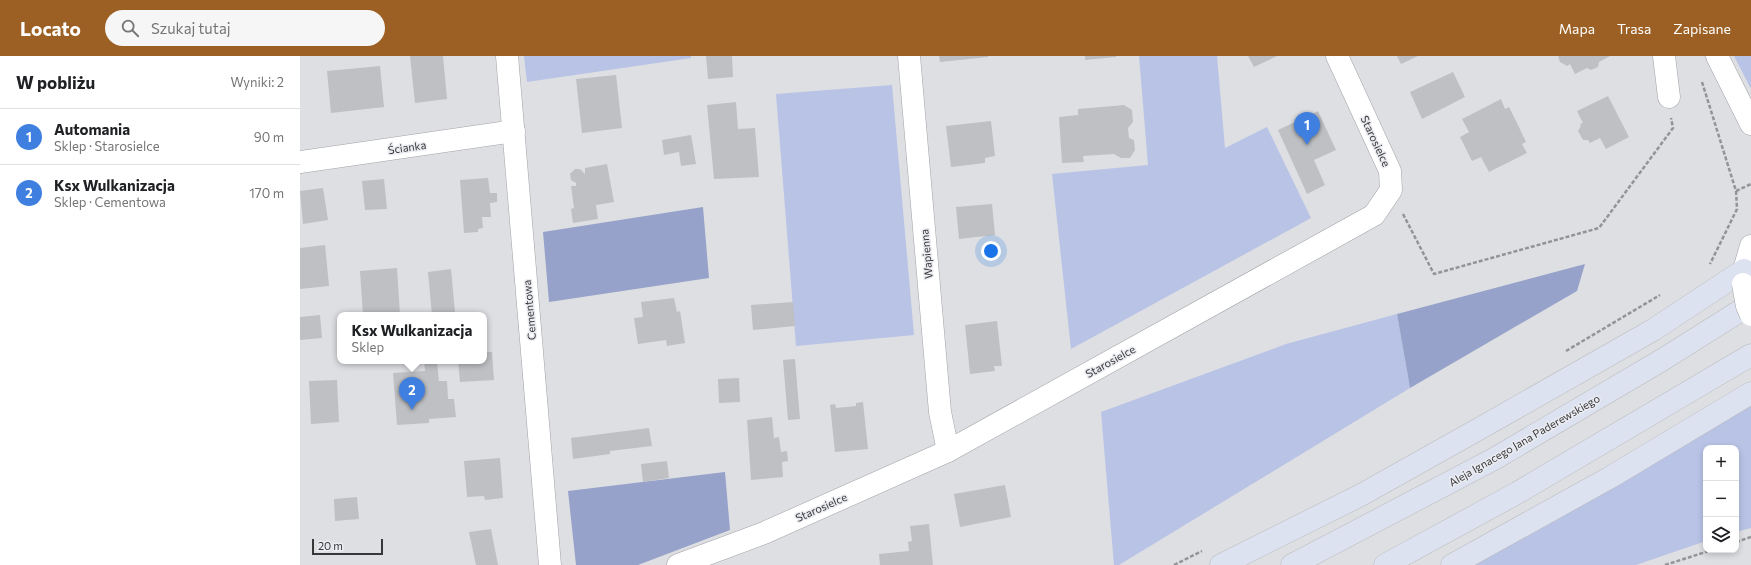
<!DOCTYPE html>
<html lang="pl">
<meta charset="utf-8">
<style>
body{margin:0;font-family:Commissioner,sans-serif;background:#f6f6f6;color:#202124}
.controls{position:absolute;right:12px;bottom:12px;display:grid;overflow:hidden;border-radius:8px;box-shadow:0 2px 6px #0003}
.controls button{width:36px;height:36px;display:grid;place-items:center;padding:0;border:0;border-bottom:1px solid #e0e0e0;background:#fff;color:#202124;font:20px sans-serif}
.scale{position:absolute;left:12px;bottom:10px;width:71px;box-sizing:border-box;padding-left:4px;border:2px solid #38383a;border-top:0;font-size:11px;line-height:14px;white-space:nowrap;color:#38383a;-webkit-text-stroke:3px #ebecf1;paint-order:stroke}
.you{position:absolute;left:691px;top:195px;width:14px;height:14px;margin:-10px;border:3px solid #fff;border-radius:50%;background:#1a73e8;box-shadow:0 0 0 6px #1a73e833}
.badge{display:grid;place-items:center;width:26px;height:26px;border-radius:50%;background:#9d6024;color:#fff;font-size:13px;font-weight:700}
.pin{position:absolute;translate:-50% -33px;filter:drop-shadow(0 1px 2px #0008)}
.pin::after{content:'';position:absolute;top:21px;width:14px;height:12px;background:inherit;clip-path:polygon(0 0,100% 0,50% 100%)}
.popup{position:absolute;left:37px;top:256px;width:150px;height:52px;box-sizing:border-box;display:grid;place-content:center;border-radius:8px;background:#fff;filter:drop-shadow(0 1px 3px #0005);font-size:13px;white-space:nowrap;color:#757577}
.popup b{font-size:15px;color:#202124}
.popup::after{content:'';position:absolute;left:50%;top:100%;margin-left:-8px;border:8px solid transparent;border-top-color:#fff}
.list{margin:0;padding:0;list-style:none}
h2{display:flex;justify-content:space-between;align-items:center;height:52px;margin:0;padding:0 16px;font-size:17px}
h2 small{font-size:13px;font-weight:400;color:#757577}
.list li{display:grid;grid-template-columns:26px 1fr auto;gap:12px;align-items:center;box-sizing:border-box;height:56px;padding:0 16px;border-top:1px solid #e0e0e0}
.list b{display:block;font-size:15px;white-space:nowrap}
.list p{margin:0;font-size:13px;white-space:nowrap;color:#757577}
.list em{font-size:13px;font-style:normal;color:#757577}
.icon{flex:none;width:22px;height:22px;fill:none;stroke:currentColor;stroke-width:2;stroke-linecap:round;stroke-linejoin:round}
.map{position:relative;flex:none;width:1451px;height:509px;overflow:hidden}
header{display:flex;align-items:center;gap:24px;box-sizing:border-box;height:56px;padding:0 20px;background:#9d6024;color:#fff}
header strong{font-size:19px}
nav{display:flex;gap:22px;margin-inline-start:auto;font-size:14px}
.search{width:280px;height:36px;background:#f6f6f6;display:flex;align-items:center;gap:10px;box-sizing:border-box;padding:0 14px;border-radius:22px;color:#757577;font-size:15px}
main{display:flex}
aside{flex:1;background:#fff}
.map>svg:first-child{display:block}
.green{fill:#b8c3e6}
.forest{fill:#96a2c9}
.building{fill:#bfc0c4}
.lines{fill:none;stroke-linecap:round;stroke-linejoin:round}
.minor-casing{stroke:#a0a2a5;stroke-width:23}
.major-casing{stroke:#bbbbbc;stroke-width:23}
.path{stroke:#939497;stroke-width:2.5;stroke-dasharray:4 2;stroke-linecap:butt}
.minor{stroke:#fff;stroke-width:22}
.major{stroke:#dde2f1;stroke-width:22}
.minor-bridge-casing{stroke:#a0a2a5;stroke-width:23;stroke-linecap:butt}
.minor-bridge{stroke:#fff;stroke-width:22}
.labels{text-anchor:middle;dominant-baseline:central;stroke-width:3;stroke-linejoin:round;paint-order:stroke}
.street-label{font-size:11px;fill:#38383a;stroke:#ebecf1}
</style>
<header>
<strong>Locato</strong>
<div class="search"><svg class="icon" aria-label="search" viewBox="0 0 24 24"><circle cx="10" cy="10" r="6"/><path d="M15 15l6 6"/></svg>Szukaj tutaj</div>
<nav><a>Mapa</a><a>Trasa</a><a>Zapisane</a></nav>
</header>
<main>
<aside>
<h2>W pobliżu<small>Wyniki: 2</small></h2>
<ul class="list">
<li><span class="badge" style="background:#3f7fe0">1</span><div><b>Automania</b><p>Sklep · Starosielce</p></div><em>90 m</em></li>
<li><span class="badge" style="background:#3f7fe0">2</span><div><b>Ksx Wulkanizacja</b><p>Sklep · Cementowa</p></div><em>170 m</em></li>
</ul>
</aside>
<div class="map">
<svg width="1451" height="509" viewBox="0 0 1451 509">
<rect width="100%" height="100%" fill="#dedfe3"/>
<!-- green -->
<g class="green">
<path d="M224,0H391V2L227,26Z"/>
<path d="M839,0H917L925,92L967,71L1011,162L771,293L752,118L848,109Z"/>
<path d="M1434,0H1451V32L1450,31Z"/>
<path d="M592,29L614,279L496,290L476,38Z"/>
<path d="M1097,258L1110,332L819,509H814L801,356L986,288Z"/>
<path d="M1451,350V472L1436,476V392H1406V485L1336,509H1171Z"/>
</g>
<!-- forest -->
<g class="forest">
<path d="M403,151L409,222L249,246L243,176Z"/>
<path d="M1285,208L1277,235L1110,332L1097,258Z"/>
<path d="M425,416L430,474L338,509H276L268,435Z"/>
</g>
<!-- building -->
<g class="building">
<path d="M110,0H143L147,43L115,47Z"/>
<path d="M406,0H432L433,21L408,23Z"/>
<path d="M639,0H688V1L640,6Z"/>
<path d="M785,0H816V1L785,4Z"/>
<path d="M948,0H977L954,11Z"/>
<path d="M1097,0H1118L1101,8Z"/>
<path d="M1258,0H1310L1299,6L1298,11L1291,14L1287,12L1275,18L1270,8L1267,10L1260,6Z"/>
<path d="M80,10L84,51L31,57L27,15Z"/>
<path d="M1153,16L1165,41L1122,63L1110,36Z"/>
<path d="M316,19L322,72L282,77L276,23Z"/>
<path d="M1308,40L1329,81L1306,93L1300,82L1290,87L1288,84H1283L1278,75L1281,70L1280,68L1283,67L1277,55Z"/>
<path d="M1201,43L1205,53L1209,51L1218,69L1226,86L1222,88L1227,97L1189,116L1181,101L1172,105L1160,81L1169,76L1162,63Z"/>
<path d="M436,46L438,73L455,72L459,121L414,123L407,49Z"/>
<path d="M824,49L832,54L833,66L828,72L829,82L834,84L835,94L830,102H821L814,98L783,100L784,106L762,107L759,61L778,59V53Z"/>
<path d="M1018,55L1036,94L1014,104L1025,129L1007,138L978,74Z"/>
<path d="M691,65L695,100L685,102V107L651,111L646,70Z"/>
<path d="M391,79L396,108L381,110L379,96L364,99L362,84Z"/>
<path d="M307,108L314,146L296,149L298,163L273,167L271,153L274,152L271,130H276V127L271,124L270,118L275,113H280L285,118V112Z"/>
<path d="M188,122L190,137H197V146L190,147L191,161H182L183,172L178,173V176L164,177L160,124Z"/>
<path d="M84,123L87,153L65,154L62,125Z"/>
<path d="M23,132L28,164L3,168L0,135Z"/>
<path d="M692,148L695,179L659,183L656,151Z"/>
<path d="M25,189L29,230L0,233V192Z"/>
<path d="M97,212L100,259H63L60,215Z"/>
<path d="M151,213L155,257L132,259L128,216Z"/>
<path d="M374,242L377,256L380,255L385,287L367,290L366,284L338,288L334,262L343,261L341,246Z"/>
<path d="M493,246L495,270L453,274L451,249Z"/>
<path d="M20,259L22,282L0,284V261Z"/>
<path d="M697,265L702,310H694L695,315L670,318L665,269Z"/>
<path d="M184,296H192L194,324L160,326L158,305H184Z"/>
<path d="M495,303L500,363L488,364L483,304Z"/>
<path d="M124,305H137L139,325H147L148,343H154L156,361L129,363V367L97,369L93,317L125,315Z"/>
<path d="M439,322L440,346L419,347L418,323Z"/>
<path d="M37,324L39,366L11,368L9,325Z"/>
<path d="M563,346L568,393L535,396L530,349L535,348L536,352L556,350V347Z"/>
<path d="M472,361L474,382L479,381L481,396L487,395L488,405L482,406L483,421L451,424L447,364Z"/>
<path d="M349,372L352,390L310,395V398L273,403L271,382Z"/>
<path d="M200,402L203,442L185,444L184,440L167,441L164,405Z"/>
<path d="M367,405L369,422L343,426L341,408Z"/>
<path d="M705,429L711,461L660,471L654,438Z"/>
<path d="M57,441L59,463L35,465L34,443Z"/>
<path d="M629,468L633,509H580L579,498L609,495L608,486L612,485L610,470Z"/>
<path d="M191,473L198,509H176L169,476Z"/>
</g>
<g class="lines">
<defs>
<g id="minor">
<path d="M207,0L250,509"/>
<path d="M609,0L640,356L648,395"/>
<path d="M1364,0L1369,41"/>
<path d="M1417,0L1451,68"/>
<path d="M0,106L214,75"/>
<path d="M1443,228L1444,214L1451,190"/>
<path d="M378,509L464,477L648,395L1074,159L1091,134L1090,115L1037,0"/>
</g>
<g id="major">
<path d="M921,509L1061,439L1177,374L1353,274L1444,214"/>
<path d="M992,509L1194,403L1362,304L1451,248"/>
<path d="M1085,509L1217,437L1451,299"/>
<path d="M1152,509L1309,422L1451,337"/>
</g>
</defs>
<!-- minor casing -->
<use href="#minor" class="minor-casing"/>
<!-- major casing -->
<use href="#major" class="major-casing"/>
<!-- path -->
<g class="path">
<path d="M1402,26L1436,135L1437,153L1410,208"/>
<path d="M1436,135L1451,128"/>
<path d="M1103,158L1134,218L1299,172L1373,72L1371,62"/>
<path d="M1266,295L1360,239"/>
<path d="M1436,486L1451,481"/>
<path d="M874,509L902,495"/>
<path d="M1365,509L1412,494"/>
</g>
<!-- minor -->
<use href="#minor" class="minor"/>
<!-- major -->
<use href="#major" class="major"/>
<defs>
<path id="minor-bridge" d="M1443,228L1447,250L1451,259"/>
</defs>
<!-- minor-bridge casing -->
<use href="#minor-bridge" class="minor-bridge-casing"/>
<!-- minor-bridge -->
<use href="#minor-bridge" class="minor-bridge"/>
</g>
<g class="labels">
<!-- street labels -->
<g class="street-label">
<text transform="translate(1076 85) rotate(65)">Starosielce</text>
<text transform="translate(107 91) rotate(-8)">Ścianka</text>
<text transform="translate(626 198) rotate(-95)">Wapienna</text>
<text transform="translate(229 254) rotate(-95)">Cementowa</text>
<text transform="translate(810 305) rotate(-29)">Starosielce</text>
<text transform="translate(1224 384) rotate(-30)">Aleja Ignacego Jana Paderewskiego</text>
<text transform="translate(521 451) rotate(-24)">Starosielce</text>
</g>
</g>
</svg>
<div class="controls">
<button>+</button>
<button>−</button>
<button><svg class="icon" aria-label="layers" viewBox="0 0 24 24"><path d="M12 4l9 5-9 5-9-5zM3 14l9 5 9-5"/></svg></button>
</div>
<div class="scale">20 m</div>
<div class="you"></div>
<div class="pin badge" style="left:1007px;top:89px;background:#3f7fe0">1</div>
<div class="pin badge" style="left:112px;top:354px;background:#3f7fe0">2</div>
<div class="popup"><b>Ksx Wulkanizacja</b>Sklep</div>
</div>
</main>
